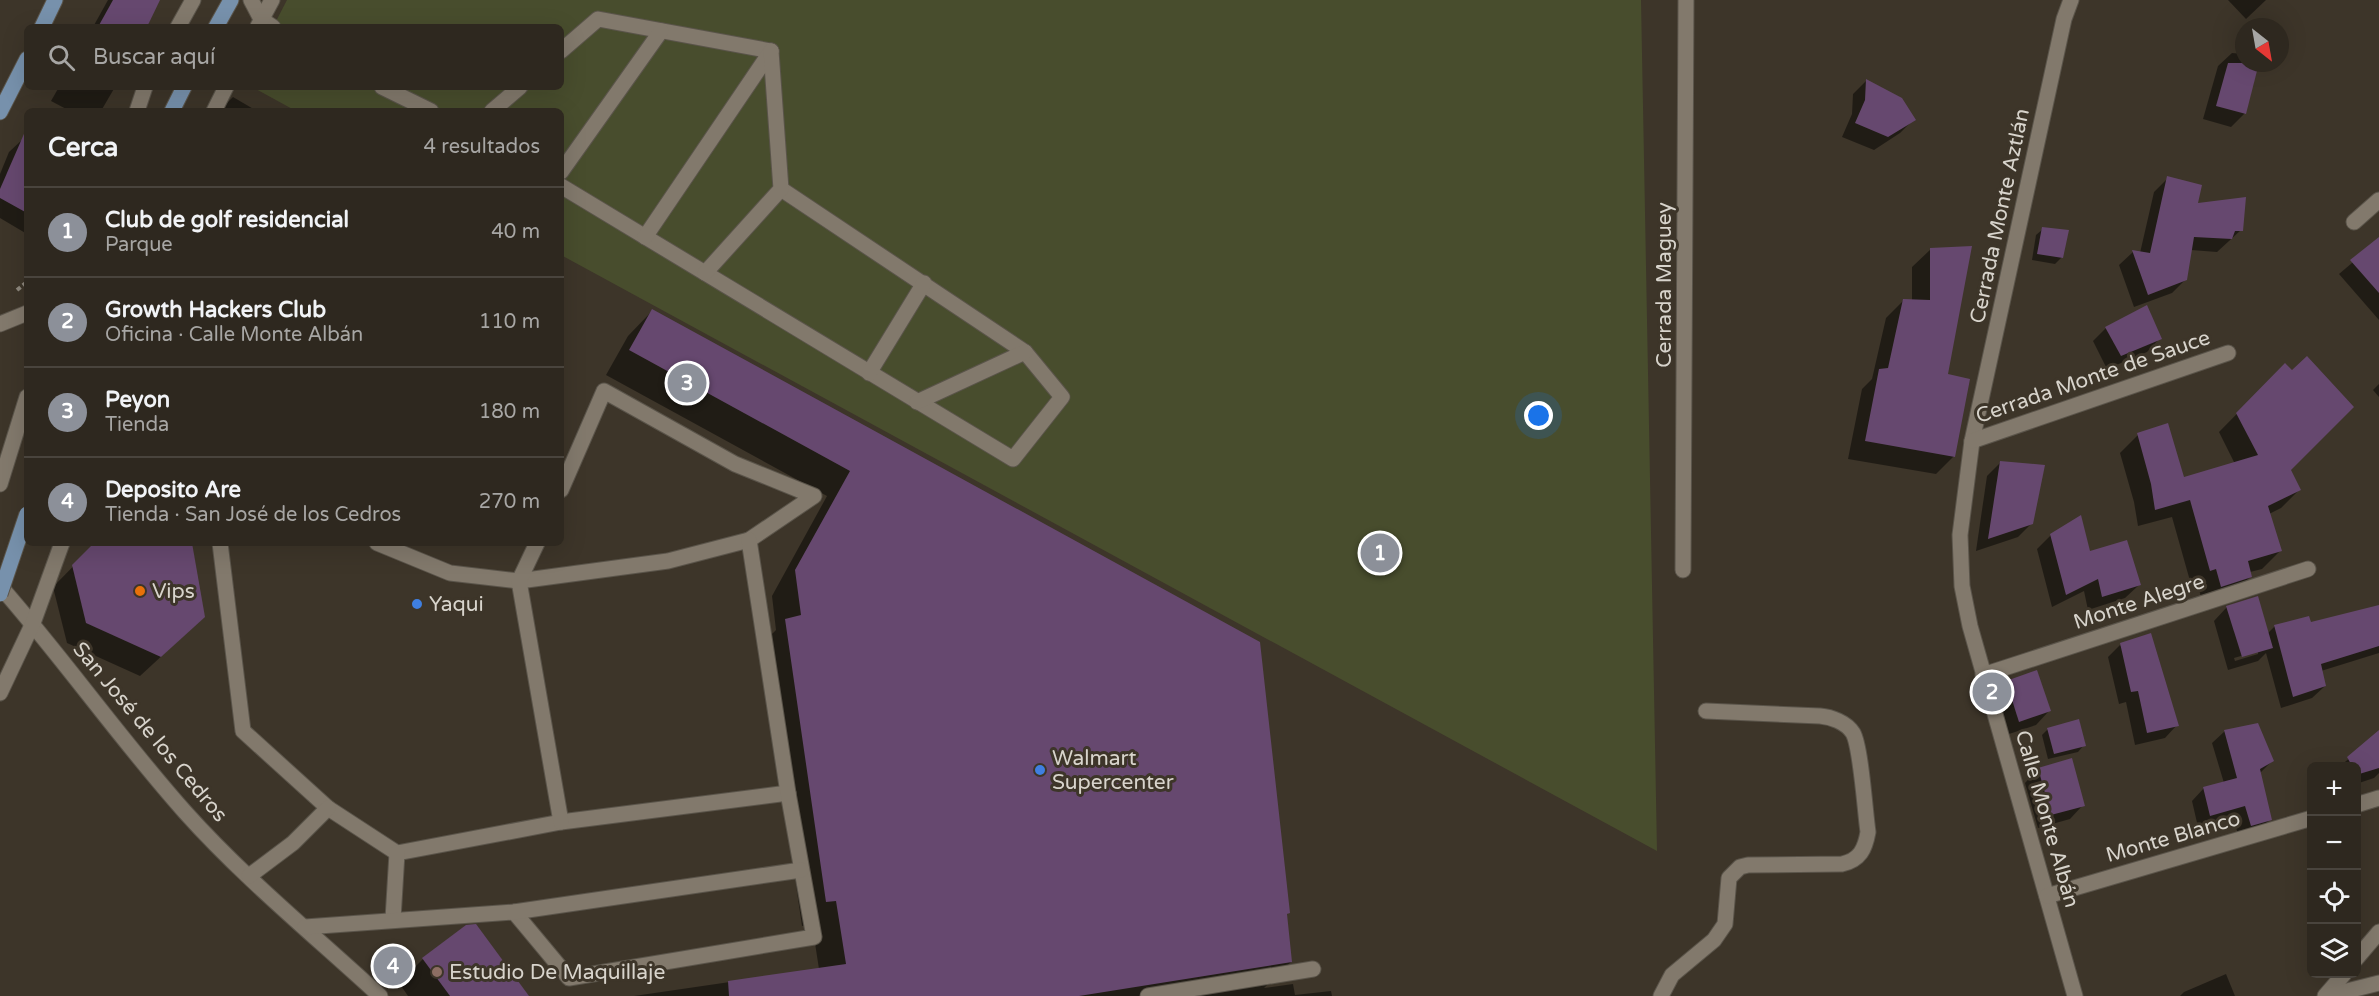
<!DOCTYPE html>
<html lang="es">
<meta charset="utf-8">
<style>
body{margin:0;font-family:"Varela Round",sans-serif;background:#363028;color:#f1f3f6}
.controls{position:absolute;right:18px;bottom:18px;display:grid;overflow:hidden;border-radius:9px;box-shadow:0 6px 24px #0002}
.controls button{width:54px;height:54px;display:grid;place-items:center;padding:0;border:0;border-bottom:2px solid #49443d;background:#2e281f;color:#f1f3f6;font:30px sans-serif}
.compass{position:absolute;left:2235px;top:18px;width:54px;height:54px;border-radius:50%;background:#2e281f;box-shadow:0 6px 24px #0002;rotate:149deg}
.you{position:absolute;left:1539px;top:416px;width:21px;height:21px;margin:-15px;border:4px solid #fff;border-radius:50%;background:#1a73e8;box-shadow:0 0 0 9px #1a73e833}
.badge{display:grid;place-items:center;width:39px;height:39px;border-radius:50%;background:#8c9099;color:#fff;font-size:20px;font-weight:700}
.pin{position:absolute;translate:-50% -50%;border:3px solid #fff;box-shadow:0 2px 6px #0006}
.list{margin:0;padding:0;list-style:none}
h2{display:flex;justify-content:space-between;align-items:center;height:78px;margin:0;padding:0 24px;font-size:26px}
h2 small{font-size:20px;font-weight:400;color:#a7a6a4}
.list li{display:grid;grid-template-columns:39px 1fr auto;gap:18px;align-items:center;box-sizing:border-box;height:90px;padding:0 24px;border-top:2px solid #49443d}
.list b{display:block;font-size:22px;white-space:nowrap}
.list p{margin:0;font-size:20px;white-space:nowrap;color:#a7a6a4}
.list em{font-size:20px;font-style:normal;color:#a7a6a4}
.icon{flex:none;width:33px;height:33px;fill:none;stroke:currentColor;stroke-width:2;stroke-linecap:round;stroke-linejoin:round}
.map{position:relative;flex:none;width:2379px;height:996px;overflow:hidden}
.search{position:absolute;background:#2e281f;box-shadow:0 6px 24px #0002;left:24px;top:24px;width:540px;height:66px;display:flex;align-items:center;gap:15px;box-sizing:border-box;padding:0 21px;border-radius:9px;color:#a7a6a4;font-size:22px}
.panel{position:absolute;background:#2e281f;box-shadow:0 6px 24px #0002;left:24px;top:108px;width:540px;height:438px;border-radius:9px}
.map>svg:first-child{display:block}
.green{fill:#484d2d}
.shadow{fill:#0007;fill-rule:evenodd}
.building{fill:#66486f}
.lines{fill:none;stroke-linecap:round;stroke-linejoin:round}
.minor-casing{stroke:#5a544a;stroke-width:17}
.major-casing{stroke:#5a544a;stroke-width:17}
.path{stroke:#8d877d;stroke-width:4;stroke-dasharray:4.5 3;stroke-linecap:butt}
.minor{stroke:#82796c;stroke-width:15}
.major{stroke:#7791ac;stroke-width:15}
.major-bridge-casing{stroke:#5a544a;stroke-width:17;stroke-linecap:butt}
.major-bridge{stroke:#7791ac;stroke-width:15}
.food-dot{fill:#e8710a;stroke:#3d3529;stroke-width:2}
.shop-dot{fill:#3f7fe0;stroke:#3d3529;stroke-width:2}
.education-dot{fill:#8d6e63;stroke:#3d3529;stroke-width:2}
.labels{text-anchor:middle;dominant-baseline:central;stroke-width:6;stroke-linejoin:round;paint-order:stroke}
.street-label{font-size:21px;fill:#d8d4cc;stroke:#3d3529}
.poi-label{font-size:21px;fill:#d8d4cc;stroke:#3d3529;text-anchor:start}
</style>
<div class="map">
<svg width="2379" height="996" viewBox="0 0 2379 996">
<rect width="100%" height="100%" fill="#3d3529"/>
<!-- green -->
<path class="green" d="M287,0H1641L1657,851L561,255V111H296L252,87H561V27H273Z"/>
<!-- shadow -->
<g class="shadow">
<path d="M108,0H158L147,27H93Z"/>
<path d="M2228,0H2266L2246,19Z"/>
<path d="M2232,53L2244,54V63H2257L2245,113L2231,127L2203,119L2218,66Z"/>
<path d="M1866,81L1901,99L1914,119L1900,133L1874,150L1842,137L1852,114L1853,94Z"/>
<path d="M59,87H115L101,111H70L51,101Z"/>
<path d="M233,97L257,111H219Z"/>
<path d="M23,139L27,141V234L0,218V174L9,152Z"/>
<path d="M2168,178L2196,205L2241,230L2217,252L2191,250L2186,279L2172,293L2134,307L2119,265L2133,252L2140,253L2154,192Z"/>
<path d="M2043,229L2062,257L2055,264L2032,260L2036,235Z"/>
<path d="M2379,240V320L2339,274Z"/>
<path d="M1931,249L1954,456L1936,474L1848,459L1862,389L1872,379L1886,318L1904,300L1912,301V267Z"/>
<path d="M652,311L1258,643L1288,913L1286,916L1291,962L1264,988L1293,984L1295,995L1331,991L1332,996H634L819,969L812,924L802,926L761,645L776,630L772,596L827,496L606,375L628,336Z"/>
<path d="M2106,328L2160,338L2147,352L2107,369L2093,341Z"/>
<path d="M2285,365L2289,470L2299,490L2281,508L2269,514L2280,551L2262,569L2250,572L2251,576L2233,594L2203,604L2198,586L2192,588L2172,517L2138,526L2134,502L2120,453L2138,435L2183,479L2235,464L2219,432Z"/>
<path d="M2379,384V397L2373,390Z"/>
<path d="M2000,463L2032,523L2018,537L1976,551L1987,476Z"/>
<path d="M2051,535L2089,553L2139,585L2125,598L2088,610L2084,591L2052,607L2037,549Z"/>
<path d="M96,543H191L204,617L140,676L67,643L53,587Z"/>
<path d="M2227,607L2268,633L2275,626L2309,624L2379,607V653L2321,671L2325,686L2312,698L2281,708L2266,653L2258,661L2228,670L2214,621ZM2258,651V654L2235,661L2234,658Z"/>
<path d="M2120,645L2177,725L2165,738L2135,745L2126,702L2119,704L2108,657Z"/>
<path d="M2036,672L2049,711L2036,725L2006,735L1993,696L2006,682Z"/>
<path d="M2048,729L2084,745L2078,752L2048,759L2042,735Z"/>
<path d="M2225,731L2272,761L2259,774L2270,819L2258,832L2239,837L2233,818L2198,827L2192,801L2204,788L2224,783L2212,743Z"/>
<path d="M2379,734V773L2374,778L2356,784V766H2340Z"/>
<path d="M2038,769L2083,805L2070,819L2038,828L2025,783Z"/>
<path d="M423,959L527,996H408L399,983Z"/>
<path d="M2226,974L2235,996H2180L2184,992Z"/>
</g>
<!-- building -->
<g class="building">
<path d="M113,0H160L147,27H98Z"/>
<path d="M2228,63H2259L2246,114L2216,106Z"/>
<path d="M1866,79L1902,98L1916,120L1888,137L1855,123L1865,100Z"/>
<path d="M27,127V213L0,198V189Z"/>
<path d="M2167,176L2202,185L2198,203L2246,197L2243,231H2235L2232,239L2194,237L2187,280L2148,295L2132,250L2150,253Z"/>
<path d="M2042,227L2069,230L2063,258L2037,254Z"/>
<path d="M2379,237V293L2350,260Z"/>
<path d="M1972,246L1948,374L1970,379L1955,457L1865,441L1879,369L1888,368L1903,299L1930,300V248Z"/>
<path d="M2147,305L2162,339L2121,356L2105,327Z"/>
<path d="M652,309L1260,642L1290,913L1287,914L1292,962L1079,996H729L728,981L846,964L836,901L826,902L785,619L801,615L795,570L850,471L629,350Z"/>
<path d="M2307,356L2354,407L2291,470L2301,490L2268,506L2282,551L2248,561L2252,577L2221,587L2216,569L2210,571L2190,500L2155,510L2151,484L2137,433L2168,423L2184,477L2258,455L2236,413L2285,363L2292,370Z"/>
<path d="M2000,461L2045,465L2033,524L1988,539Z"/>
<path d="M2081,515L2090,551L2127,540L2141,585L2102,597L2098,579L2066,595L2050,534Z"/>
<path d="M94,543H192L205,617L161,657L86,623L72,565Z"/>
<path d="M2258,596L2273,648L2242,657L2226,606Z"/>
<path d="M2379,605V646L2321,664L2326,686L2293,697L2274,625L2309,616L2311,622Z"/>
<path d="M2151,633L2179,726L2147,733L2138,691L2131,692L2120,643Z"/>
<path d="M2037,670L2051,711L2019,722L2006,681Z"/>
<path d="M2079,719L2086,746L2054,754L2047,728Z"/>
<path d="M2258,723L2274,761L2260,769L2272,820L2251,826L2245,806L2210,816L2203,787L2237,778L2224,730Z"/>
<path d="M2379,730V768L2356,775V766H2352L2347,757Z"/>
<path d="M2072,758L2085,806L2051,815L2038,768Z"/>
<path d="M476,924L529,996H450L422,958L466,925Z"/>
</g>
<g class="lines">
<defs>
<g id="minor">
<path d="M251,0L261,19L273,27"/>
<path d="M2071,0L2064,19L1972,441L1960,535L1962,586L1970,626L2075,996"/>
<path d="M258,26L272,0"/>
<path d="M178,27L193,0"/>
<path d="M561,51L598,19L771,51"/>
<path d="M382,87L431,111"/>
<path d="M137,111L145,87"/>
<path d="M214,111L226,87"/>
<path d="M492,111L520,87"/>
<path d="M561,172L661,31"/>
<path d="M561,186L1013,459L1062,397L1025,352L781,189"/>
<path d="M2354,222L2379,200"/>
<path d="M645,237L771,51"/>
<path d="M705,273L781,189L771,51"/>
<path d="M0,324L27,313"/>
<path d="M869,373L924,283"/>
<path d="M917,402L1025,352"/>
<path d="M1972,441L2228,353"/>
<path d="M0,484L27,397"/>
<path d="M220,543L243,731L328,808L397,853L561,822L788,793"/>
<path d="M377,543L450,573L519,581L668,561L749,540L814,496L735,464L604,391L561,490"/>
<path d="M537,543L519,581L561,822"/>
<path d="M1683,570L1686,0"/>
<path d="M0,586C64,659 120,739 185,812C244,878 315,936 380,996"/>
<path d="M1983,675L2308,569"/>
<path d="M0,693L33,623L62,543"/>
<path d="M2356,805L2379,798"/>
<path d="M249,876L293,843L328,808"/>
<path d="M2047,896L2312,818"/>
<path d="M514,912L569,978L814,937L788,793L749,540"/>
<path d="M393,919L397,853"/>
<path d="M305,927L514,912L801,870"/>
<path d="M2356,959L2379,932"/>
<path d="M1148,996L1313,969"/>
<path d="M1661,996L1672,975L1714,940L1725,924L1729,878L1740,867L1748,865L1842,864C1860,860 1865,849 1868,832C1865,812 1861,747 1853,733C1846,722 1831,717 1820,716L1706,711"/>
<path d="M2325,996L2344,974"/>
<path d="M2327,996L2379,983"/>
</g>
<g id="major">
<path d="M42,27L55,0"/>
<path d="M216,27L231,0"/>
<path d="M172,111L184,87"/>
<path d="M0,112L27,59"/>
</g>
</defs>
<!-- minor casing -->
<use href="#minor" class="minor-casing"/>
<!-- major casing -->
<use href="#major" class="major-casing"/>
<!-- path -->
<path class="path" d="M17,290L27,282"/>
<!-- minor -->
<use href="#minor" class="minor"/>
<!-- major -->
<use href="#major" class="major"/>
<defs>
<path id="major-bridge" d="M0,594L27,514"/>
</defs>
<!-- major-bridge casing -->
<use href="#major-bridge" class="major-bridge-casing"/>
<!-- major-bridge -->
<use href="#major-bridge" class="major-bridge"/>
</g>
<!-- markers -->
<circle class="food-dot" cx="140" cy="591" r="6"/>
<g class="shop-dot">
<circle cx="417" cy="604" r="6"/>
<circle cx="1040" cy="770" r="6"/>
</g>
<circle class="education-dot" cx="437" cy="972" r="6"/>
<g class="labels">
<!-- street labels -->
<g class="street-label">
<text transform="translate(2000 216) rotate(-78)">Cerrada Monte Aztlán</text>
<text transform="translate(1664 285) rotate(-90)">Cerrada Maguey</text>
<text transform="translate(2093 377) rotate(-19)">Cerrada Monte de Sauce</text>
<text transform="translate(2139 602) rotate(-18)">Monte Alegre</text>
<text transform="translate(150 732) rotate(50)">San José de los Cedros</text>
<text transform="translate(2047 819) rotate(74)">Calle Monte Albán</text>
<text transform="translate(2173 837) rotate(-16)">Monte Blanco</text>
</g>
<!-- poi labels -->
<g class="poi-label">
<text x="152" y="591">Vips</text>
<text x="429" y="604">Yaqui</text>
<text x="1052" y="758">Walmart<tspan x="1052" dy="24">Supercenter</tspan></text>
<text x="449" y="972">Estudio De Maquillaje</text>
</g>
</g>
</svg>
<div class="controls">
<button>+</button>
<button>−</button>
<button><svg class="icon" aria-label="locate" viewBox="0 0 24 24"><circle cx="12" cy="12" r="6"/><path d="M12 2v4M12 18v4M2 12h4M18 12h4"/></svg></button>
<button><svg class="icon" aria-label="layers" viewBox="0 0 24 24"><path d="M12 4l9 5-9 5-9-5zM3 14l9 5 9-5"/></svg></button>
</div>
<svg class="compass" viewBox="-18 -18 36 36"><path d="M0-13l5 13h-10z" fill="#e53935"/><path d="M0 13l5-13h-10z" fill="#a7a6a4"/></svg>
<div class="you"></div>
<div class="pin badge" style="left:1380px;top:553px">1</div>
<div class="pin badge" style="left:1992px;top:692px">2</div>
<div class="pin badge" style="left:687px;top:383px">3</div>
<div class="pin badge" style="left:393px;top:966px">4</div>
<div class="search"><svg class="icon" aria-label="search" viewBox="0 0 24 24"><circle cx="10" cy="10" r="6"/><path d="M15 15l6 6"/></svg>Buscar aquí</div>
<section class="panel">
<h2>Cerca<small>4 resultados</small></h2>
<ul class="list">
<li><span class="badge">1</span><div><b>Club de golf residencial</b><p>Parque</p></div><em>40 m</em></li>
<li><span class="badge">2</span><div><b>Growth Hackers Club</b><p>Oficina · Calle Monte Albán</p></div><em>110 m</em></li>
<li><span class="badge">3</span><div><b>Peyon</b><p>Tienda</p></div><em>180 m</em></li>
<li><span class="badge">4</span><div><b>Deposito Are</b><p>Tienda · San José de los Cedros</p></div><em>270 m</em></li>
</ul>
</section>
</div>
